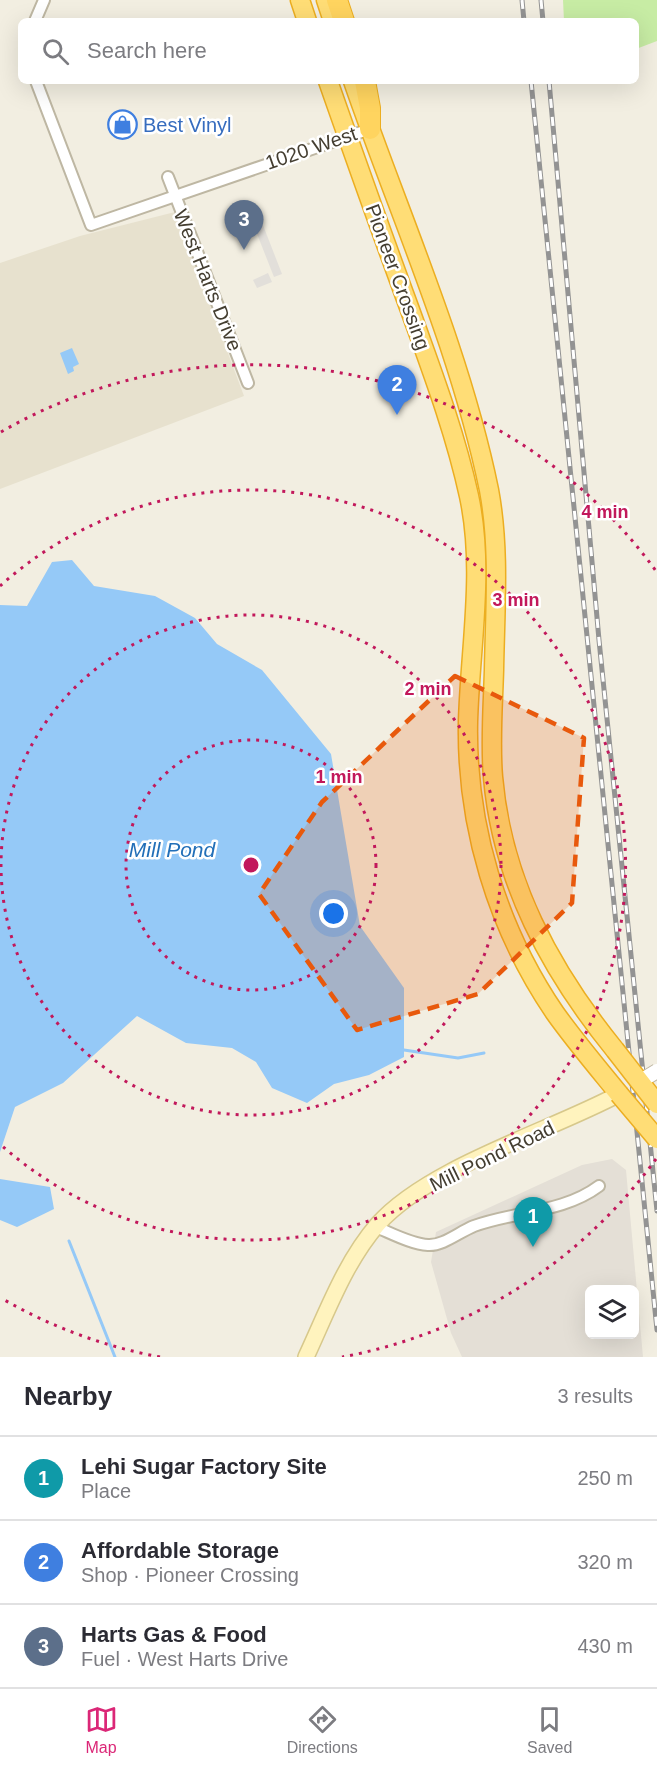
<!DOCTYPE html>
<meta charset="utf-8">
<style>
body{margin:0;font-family:Helvetica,sans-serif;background:#f2f2f3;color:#2b2b33}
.controls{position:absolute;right:18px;bottom:18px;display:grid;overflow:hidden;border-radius:9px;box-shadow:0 6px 24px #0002}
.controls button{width:54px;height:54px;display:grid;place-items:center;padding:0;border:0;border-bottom:2px solid #e1e1e2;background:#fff;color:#2b2b33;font:30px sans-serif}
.you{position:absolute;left:334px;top:914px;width:21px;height:21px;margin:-15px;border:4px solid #fff;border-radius:50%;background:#1a73e8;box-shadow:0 0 0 9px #1a73e833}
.badge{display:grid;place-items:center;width:39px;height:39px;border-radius:50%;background:#db2777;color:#fff;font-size:20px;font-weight:700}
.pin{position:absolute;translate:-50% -50px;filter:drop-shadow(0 2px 3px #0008)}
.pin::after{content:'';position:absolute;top:32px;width:21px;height:18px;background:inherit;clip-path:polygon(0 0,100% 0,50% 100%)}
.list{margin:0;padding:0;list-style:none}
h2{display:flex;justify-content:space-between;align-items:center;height:78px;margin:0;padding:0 24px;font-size:26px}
h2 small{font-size:20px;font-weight:400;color:#7c7c81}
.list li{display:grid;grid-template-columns:39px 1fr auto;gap:18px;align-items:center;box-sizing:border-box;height:84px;padding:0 24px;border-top:2px solid #e1e1e2}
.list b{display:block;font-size:22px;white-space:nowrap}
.list p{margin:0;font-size:20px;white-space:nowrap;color:#7c7c81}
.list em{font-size:20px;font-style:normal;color:#7c7c81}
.icon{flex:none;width:33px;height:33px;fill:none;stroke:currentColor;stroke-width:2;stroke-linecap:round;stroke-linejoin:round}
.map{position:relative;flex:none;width:657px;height:1357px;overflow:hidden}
.search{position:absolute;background:#fff;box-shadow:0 6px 24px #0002;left:18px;right:18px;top:18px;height:66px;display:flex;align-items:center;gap:15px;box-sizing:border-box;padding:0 21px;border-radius:9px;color:#7c7c81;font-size:22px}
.sheet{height:330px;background:#fff}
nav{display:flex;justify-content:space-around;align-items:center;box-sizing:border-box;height:84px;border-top:2px solid #e1e1e2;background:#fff;font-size:16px;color:#7c7c81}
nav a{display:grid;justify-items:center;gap:3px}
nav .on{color:#db2777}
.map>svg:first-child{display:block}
.residential{fill:#e7e1ce}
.industrial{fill:#e4dfd6;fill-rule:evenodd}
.green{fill:#c7eca4}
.parking{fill:#e2dfda}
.water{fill:#95c9f7}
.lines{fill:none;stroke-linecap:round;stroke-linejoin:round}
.stream{stroke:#95c9f7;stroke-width:3}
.minor-casing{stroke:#beb7a3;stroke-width:14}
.secondary-casing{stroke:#d7c88b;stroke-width:18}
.trunk-casing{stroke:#ecae21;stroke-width:21}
.motorway-casing{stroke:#ecae21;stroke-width:22}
.minor{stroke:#fff;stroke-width:10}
.secondary{stroke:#fff3be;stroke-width:15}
.trunk{stroke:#ffdd76;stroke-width:18}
.motorway{stroke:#ffd45f;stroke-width:20}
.rail-casing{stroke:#939393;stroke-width:5}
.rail{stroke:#fff;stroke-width:3;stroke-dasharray:9;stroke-linecap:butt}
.tertiary-bridge-casing{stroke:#beb7a3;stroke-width:16;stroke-linecap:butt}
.trunk-bridge-casing{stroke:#ecae21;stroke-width:21;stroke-linecap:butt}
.tertiary-bridge{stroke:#fff;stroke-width:14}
.trunk-bridge{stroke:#ffdd76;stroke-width:18}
.marked{fill:#e8590c;fill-opacity:0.2;stroke:#e8590c;stroke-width:4.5;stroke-dasharray:12 8;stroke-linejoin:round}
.ring{fill:none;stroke:#c2185b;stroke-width:3;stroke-dasharray:3 6}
.labels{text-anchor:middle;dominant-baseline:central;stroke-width:5;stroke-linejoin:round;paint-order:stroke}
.shop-label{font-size:20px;fill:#366cbe;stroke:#fff;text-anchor:start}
.street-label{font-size:20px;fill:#443e31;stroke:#fff}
.water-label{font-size:21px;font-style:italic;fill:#226fb8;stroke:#fff}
.centre{fill:#c2185b;stroke:#fff;stroke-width:3}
.ring-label{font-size:18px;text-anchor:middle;font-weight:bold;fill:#c2185b;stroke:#fff;stroke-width:5;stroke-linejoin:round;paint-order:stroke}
</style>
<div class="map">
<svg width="657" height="1357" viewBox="0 0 657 1357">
<rect width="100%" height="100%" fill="#f2eee1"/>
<!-- residential -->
<path class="residential" d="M175,212L244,396L0,489V263L80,236Z"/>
<!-- industrial -->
<path class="industrial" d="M612,1159L626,1170L643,1357H462L451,1333L431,1262L436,1232L582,1165ZM590,1290H634V1334H590Z"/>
<!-- green -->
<path class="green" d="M563,0H657V41L636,49V21H564Z"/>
<!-- parking -->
<g class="parking">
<path d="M254,202L282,274L274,277L246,206Z"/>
<path d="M268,273L272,282L257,288L253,280Z"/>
</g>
<!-- water -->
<g class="water">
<path d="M72,348L79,364L73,367L74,371L68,374L60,353Z"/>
<path d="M72,560L94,586L155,596L195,618L217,644L262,670L331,754L360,926L404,988V1057L369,1075L334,1084L307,1103L272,1088L256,1062L232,1048L186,1043L137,1016L63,1083L15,1107L0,1152V605L27,606L52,562Z"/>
<path d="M0,1179L50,1187L54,1209L17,1227L0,1220Z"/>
</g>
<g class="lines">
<!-- stream -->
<g class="stream">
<path d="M404,1050L458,1058L484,1053"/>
<path d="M69,1241L115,1357"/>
</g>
<defs>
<g id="minor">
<path d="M35,21L44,0"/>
<path d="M36,81L91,225L370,129"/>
<path d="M168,177L248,383"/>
<path d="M376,1227C391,1233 411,1244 428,1245C443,1246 459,1232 474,1226C515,1211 563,1213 599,1186"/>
</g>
<path id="secondary" d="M306,1357C327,1312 345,1262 378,1224C429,1167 550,1131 619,1094"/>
<g id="trunk">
<path d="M300,0L307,21"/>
<path d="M326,0L333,21"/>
<path d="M328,81C355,158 382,234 410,310C432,371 455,432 469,496C485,570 470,647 468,722C466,825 497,928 555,1013C575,1041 597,1067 619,1094"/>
<path d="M353,81C400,217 460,349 489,490C500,549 495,610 494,670C493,705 490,742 493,777C502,881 550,970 615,1050"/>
</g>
<g id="motorway">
<path d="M337,0L344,21"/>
<path d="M365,81L370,108V129"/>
</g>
</defs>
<!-- minor casing -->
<use href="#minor" class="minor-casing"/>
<!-- secondary casing -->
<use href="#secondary" class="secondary-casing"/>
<!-- trunk casing -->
<use href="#trunk" class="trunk-casing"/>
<!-- motorway casing -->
<use href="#motorway" class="motorway-casing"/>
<!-- minor -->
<use href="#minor" class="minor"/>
<!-- secondary -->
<use href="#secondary" class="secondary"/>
<!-- trunk -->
<use href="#trunk" class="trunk"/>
<!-- motorway -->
<use href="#motorway" class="motorway"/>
<defs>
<g id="rail">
<path d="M522,0L524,21"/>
<path d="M541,0L543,21"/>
<path d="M531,81L657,1330"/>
<path d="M549,81L599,640L657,1211"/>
</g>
</defs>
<!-- rail casing -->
<use href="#rail" class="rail-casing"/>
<!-- rail -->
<use href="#rail" class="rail"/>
<defs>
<path id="tertiary-bridge" d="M639,1082L657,1071"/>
<g id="trunk-bridge">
<path d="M615,1050L657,1104"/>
<path d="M619,1094L657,1139"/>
</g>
</defs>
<!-- tertiary-bridge casing -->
<use href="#tertiary-bridge" class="tertiary-bridge-casing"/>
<!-- trunk-bridge casing -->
<use href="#trunk-bridge" class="trunk-bridge-casing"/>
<!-- tertiary-bridge -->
<use href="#tertiary-bridge" class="tertiary-bridge"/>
<!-- trunk-bridge -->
<use href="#trunk-bridge" class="trunk-bridge"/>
</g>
<!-- marked area -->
<path class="marked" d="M455,676L584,738L572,903L478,994L357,1030L259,894L322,802Z"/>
<!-- distance rings -->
<g class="ring">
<circle cx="251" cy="865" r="125"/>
<circle cx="251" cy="865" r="250"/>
<path d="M0 586A375 375 0 1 1 0 1144"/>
<path d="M656 1159A500 500 0 0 1 342 1357M160 1357A500 500 0 0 1 1 1298M1 432A500 500 0 0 1 656 571"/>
</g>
<!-- icons -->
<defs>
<symbol id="shop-ring" viewBox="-11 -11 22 22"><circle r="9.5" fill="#fff" stroke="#3f7fe0" stroke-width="1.5"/><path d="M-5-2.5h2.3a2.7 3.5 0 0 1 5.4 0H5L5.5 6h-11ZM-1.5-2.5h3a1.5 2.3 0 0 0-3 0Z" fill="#3f7fe0"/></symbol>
</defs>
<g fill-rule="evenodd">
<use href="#shop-ring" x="106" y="108" width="33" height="33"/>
</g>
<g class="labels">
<!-- shop labels -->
<g class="shop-label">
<text x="143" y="125">Best Vinyl</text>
</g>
<!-- street labels -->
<g class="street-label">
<text transform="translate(311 148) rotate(-19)">1020 West</text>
<text transform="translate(398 277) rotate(70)">Pioneer Crossing</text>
<text transform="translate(208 280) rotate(68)">West Harts Drive</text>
<text transform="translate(492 1156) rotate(-26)">Mill Pond Road</text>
</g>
<!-- water labels -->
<g class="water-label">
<text x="172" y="849">Mill Pond</text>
</g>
</g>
<circle cx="251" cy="865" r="9" class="centre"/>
<g class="ring-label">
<text x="605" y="518">4 min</text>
<text x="516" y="606">3 min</text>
<text x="428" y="695">2 min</text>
<text x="339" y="783">1 min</text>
</g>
</svg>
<div class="controls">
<button><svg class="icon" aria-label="layers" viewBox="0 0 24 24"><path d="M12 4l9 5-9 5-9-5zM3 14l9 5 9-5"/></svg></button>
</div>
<div class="you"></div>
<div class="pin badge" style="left:533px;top:1247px;background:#0f9aa8">1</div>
<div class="pin badge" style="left:397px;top:415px;background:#3f7fe0">2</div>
<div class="pin badge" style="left:244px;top:250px;background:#5c6f8a">3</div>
<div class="search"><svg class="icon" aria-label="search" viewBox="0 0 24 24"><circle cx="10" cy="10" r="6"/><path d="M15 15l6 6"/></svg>Search here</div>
</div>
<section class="sheet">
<h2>Nearby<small>3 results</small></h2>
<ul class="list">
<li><span class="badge" style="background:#0f9aa8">1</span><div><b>Lehi Sugar Factory Site</b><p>Place</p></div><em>250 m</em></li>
<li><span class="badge" style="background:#3f7fe0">2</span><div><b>Affordable Storage</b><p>Shop · Pioneer Crossing</p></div><em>320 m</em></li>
<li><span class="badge" style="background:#5c6f8a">3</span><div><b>Harts Gas &amp; Food</b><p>Fuel · West Harts Drive</p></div><em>430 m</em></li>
</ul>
</section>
<nav>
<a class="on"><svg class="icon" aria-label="map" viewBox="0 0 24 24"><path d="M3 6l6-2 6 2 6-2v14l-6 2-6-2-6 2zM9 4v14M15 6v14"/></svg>Map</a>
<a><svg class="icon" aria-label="directions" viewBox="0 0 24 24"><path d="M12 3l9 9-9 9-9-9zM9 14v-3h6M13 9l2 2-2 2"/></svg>Directions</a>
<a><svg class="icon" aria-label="saved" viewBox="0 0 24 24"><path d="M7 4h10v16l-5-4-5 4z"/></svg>Saved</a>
</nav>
